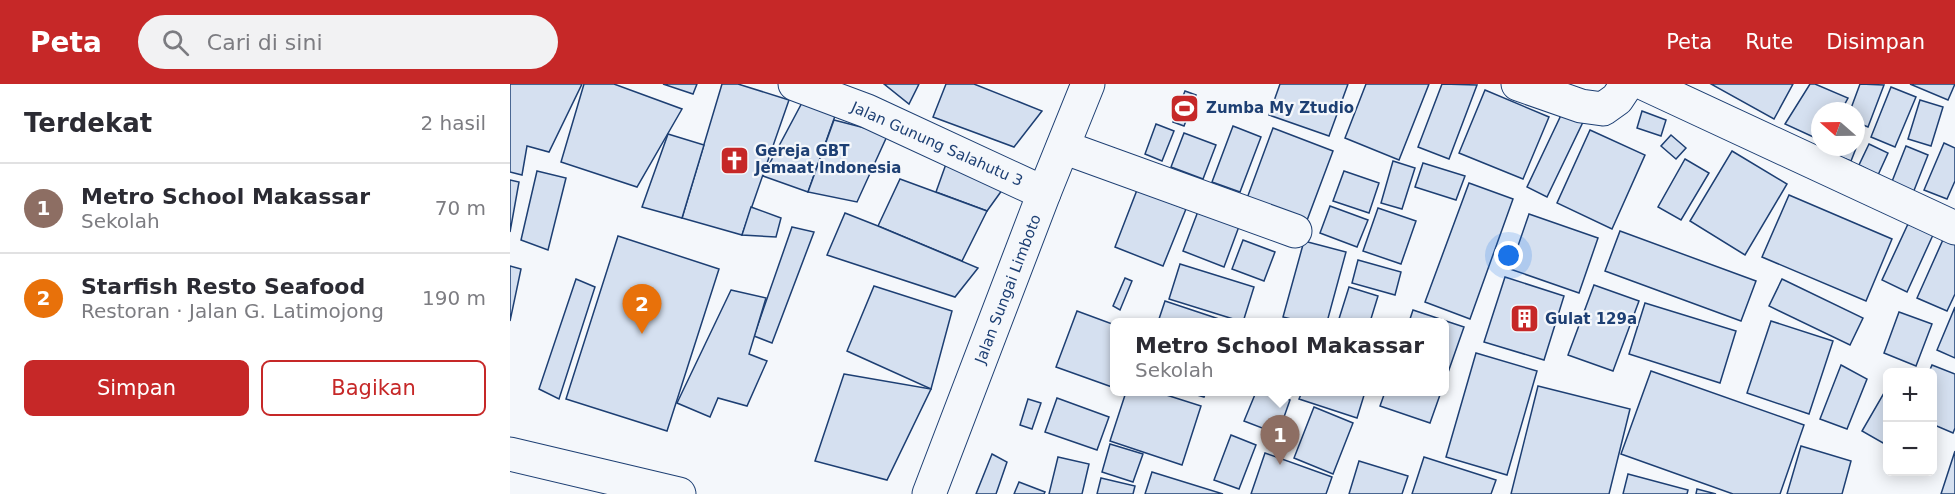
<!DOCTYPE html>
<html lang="id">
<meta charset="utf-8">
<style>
body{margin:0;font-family:"DejaVu Sans",sans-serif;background:#f2f2f3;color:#2b2b33}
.controls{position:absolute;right:18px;bottom:18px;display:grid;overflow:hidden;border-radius:9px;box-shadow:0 3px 15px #0003}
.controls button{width:54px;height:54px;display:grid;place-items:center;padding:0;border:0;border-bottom:2px solid #e1e1e2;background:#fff;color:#2b2b33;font:30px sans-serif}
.compass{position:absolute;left:1301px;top:18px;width:54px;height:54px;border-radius:50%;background:#fff;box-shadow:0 3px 15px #0003;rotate:290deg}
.you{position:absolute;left:999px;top:172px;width:21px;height:21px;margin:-15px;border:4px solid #fff;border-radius:50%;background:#1a73e8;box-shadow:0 0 0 9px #1a73e833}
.badge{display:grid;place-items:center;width:39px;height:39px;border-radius:50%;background:#c62828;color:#fff;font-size:20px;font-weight:700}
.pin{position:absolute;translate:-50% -50px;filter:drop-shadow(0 2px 3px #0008)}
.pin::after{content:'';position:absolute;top:32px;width:21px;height:18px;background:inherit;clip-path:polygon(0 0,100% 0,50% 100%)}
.popup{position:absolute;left:600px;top:234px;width:339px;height:78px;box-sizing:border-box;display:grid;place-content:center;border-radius:9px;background:#fff;filter:drop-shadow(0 2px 4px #0005);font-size:20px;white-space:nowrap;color:#7c7c81}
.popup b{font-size:22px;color:#2b2b33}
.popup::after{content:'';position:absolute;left:50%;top:100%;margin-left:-12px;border:12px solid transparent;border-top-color:#fff}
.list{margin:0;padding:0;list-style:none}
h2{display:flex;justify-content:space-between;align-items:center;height:78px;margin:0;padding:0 24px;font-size:26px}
h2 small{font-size:20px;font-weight:400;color:#7c7c81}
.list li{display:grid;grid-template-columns:39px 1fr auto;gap:18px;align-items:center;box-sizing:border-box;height:90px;padding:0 24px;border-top:2px solid #e1e1e2}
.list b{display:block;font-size:22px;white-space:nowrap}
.list p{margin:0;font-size:20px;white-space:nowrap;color:#7c7c81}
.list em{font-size:20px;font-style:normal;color:#7c7c81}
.actions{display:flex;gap:12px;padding:18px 24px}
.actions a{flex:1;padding:14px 0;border:2px solid #c62828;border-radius:9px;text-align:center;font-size:21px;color:#c62828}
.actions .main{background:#c62828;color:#fff}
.icon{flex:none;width:33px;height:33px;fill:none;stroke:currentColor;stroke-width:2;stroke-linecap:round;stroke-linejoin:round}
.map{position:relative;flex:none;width:1445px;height:410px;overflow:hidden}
header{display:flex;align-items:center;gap:36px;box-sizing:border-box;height:84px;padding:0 30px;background:#c62828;color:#fff}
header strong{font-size:28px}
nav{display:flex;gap:33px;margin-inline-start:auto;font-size:21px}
.search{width:420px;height:54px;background:#f2f2f3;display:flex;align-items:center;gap:15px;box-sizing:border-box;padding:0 21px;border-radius:33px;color:#7c7c81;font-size:22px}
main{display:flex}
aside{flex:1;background:#fff}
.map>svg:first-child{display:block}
.building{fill:#d5e0f0;stroke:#1d3f73;stroke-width:1.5}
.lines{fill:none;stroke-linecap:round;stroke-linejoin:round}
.minor-casing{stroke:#1d3f73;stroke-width:35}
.major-casing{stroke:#1d3f73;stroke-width:35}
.minor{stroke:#f4f7fb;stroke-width:33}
.major{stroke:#f4f7fb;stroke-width:33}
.labels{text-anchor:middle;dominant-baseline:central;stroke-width:4.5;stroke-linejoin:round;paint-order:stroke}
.poi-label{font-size:15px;font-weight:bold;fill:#1d3f73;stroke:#f4f7fb;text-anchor:start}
.street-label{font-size:15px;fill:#1d3f73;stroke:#f4f7fb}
</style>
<header>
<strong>Peta</strong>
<div class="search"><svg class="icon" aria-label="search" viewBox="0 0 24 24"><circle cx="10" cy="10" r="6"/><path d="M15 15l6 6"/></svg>Cari di sini</div>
<nav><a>Peta</a><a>Rute</a><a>Disimpan</a></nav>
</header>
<main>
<aside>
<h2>Terdekat<small>2 hasil</small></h2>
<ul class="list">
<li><span class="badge" style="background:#8d6e63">1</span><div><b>Metro School Makassar</b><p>Sekolah</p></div><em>70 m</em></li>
<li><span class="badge" style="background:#e8710a">2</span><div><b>Starfish Resto Seafood</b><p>Restoran · Jalan G. Latimojong</p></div><em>190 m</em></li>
</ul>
<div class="actions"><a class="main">Simpan</a><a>Bagikan</a></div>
</aside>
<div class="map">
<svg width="1445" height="410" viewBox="0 0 1445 410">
<rect width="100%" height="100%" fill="#f4f7fb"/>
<!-- building -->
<g class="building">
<path d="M0,0H72L39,68L17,62L12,91L0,88Z"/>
<path d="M74,0H104L172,25L127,103L51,78Z"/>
<path d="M153,0H187L183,10Z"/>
<path d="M212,0H228L279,16L232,151L172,134Z"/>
<path d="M374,0H409L399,20Z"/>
<path d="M436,0H464L532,27L504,63L423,33Z"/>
<path d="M770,0H838L819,52L759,31Z"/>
<path d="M856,0H919L889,76L835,54Z"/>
<path d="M932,0L967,1L939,75L908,63Z"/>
<path d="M1201,0H1283L1264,35Z"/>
<path d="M1300,0H1305L1338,14L1331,27H1310V56L1275,40Z"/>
<path d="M1350,0L1374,1L1358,43L1346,38V27H1340Z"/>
<path d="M1400,0H1445L1438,16Z"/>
<path d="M1381,3L1406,13L1385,63L1361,53Z"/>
<path d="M975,6L1039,33L1013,95L949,69Z"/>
<path d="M675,7L686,11L674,42L663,38Z"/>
<path d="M294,15L330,18L298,108L253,92Z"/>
<path d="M1410,16L1433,23L1421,62L1398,55Z"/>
<path d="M1053,27L1073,38L1037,113L1017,103Z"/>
<path d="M1132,27L1156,36L1151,52L1127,44Z"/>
<path d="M324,36L378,50L347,118L298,108Z"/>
<path d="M646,40L664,47L652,77L635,70Z"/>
<path d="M723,42L751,53L730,108L702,98Z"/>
<path d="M763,44L823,67L796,139L736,117Z"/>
<path d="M1080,46L1135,71L1102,145L1047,119Z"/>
<path d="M1346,47L1352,49L1341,77L1319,69L1322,63H1346Z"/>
<path d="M674,49L706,61L693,95L661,83Z"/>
<path d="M158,50L194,61L172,134L132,123Z"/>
<path d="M1161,51L1176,64L1166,75L1151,62Z"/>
<path d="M1434,59L1445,64V97L1437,115L1414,106Z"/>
<path d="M1359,60L1378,69L1368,91L1349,81Z"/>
<path d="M1396,62L1418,71L1403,109L1381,100Z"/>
<path d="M1222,67L1277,100L1235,171L1180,137Z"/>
<path d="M1175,75L1199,89L1171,136L1148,123Z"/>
<path d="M883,77L905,84L892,125L871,119Z"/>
<path d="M913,79L955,92L946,116L905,103Z"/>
<path d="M436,80L495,102L477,127L426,108Z"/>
<path d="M27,87L56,94L38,166L11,156Z"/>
<path d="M834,87L869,99L859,129L823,117Z"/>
<path d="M390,95L477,127L452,177L368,142Z"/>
<path d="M0,96L9,98L0,148Z"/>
<path d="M959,99L1003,115L960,235L915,218Z"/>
<path d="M627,106L676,125L653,182L605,163Z"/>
<path d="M1279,111L1382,155L1356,217L1252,173Z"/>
<path d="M690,122L731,137L714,183L673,167Z"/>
<path d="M820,122L858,136L847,163L810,149Z"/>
<path d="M241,123L271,134L266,153L232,151Z"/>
<path d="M868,124L906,137L891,180L853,167Z"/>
<path d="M335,129L368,142L468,184L445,213L317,171Z"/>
<path d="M1019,130L1088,154L1069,209L1000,185Z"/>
<path d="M1398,140L1423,151L1397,208L1372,196Z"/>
<path d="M282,143L304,148L262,259L244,252Z"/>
<path d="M1110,147L1246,197L1231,237L1095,187Z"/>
<path d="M1436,149L1445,153V210L1437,227L1407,214Z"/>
<path d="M108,152L209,185L157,347L56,315Z"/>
<path d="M733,156L765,168L754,197L722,185Z"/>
<path d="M794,157L836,168L817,238H793L773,233Z"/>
<path d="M848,176L891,188L885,211L842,199Z"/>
<path d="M670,180L744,203L733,238L659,215Z"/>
<path d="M0,182L11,185L0,237Z"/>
<path d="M995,193L1054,212L1034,276L974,258Z"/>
<path d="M615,194L622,197L610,226L603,222Z"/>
<path d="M66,195L85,203L49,315L29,305Z"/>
<path d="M1272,195L1353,234L1340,261L1259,222Z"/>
<path d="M1084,201L1129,217L1103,287L1058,271Z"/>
<path d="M364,202L442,227L421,305L337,267Z"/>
<path d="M839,203L868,212L860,238H828Z"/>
<path d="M221,206L256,214L239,270L257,277L237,322L208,314L200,333L167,319Z"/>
<path d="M655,217L718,238H648Z"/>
<path d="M1135,219L1226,247L1210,299L1119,270Z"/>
<path d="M1445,223V274L1427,266Z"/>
<path d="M903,226L954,243L935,297V238H899Z"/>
<path d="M567,227L605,241V296L602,303L546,283Z"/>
<path d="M1389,228L1422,240L1406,282L1374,269Z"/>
<path d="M1261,237L1323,257L1299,330L1237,309Z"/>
<path d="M966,269L1027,287L997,391L936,373Z"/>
<path d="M1331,281L1357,295L1337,345L1310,335Z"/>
<path d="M1422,281L1445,290V344L1443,349L1422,340V288H1419Z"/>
<path d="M1141,287L1294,341L1270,410H1223L1111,370Z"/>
<path d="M334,290L421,305L377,396L305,377Z"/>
<path d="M1028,302L1120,325L1099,410H1001Z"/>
<path d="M1378,302V351L1373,359L1352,347Z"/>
<path d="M616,308H647L691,322L672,381L600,357Z"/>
<path d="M677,308H696L694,313Z"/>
<path d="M746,308H757L780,316L768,350L734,337Z"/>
<path d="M792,308H855L847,334L789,315Z"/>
<path d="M875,308H931L920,339L870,322Z"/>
<path d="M547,314L599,333L587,366L535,348Z"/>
<path d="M518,315L531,319L522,345L510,341Z"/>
<path d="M804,323L843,339L823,390L784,374Z"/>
<path d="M721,351L746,361L729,405L704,396Z"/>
<path d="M600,360L633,370L623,398L592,388Z"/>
<path d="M1291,362L1341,377L1332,410H1277Z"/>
<path d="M1445,367V410H1431Z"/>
<path d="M755,369L822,393L816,410H741Z"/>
<path d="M482,370L497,378L486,410H466Z"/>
<path d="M548,373L579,380L572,410H539Z"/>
<path d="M914,373L986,396L981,410H902Z"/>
<path d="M849,377L898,392L892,410H839Z"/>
<path d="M642,388L713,410H635Z"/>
<path d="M1118,390L1178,406L1177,410H1113Z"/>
<path d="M591,394L625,402L623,410H587Z"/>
<path d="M509,398L535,408L534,410H504Z"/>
<path d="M1187,405L1206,410H1186Z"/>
</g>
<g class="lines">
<defs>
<g id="minor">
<path d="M285,0L357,27L534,109"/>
<path d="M1008,0L1071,22L1093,25L1107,15L1117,0"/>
<path d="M1135,0L1445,144"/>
<path d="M553,63L785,147"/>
<path d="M419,410L534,109L578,0"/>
</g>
<path id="major" d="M0,370L169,410"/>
</defs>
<!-- minor casing -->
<use href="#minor" class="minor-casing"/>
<!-- major casing -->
<use href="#major" class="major-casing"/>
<!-- minor -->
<use href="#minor" class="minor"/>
<!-- major -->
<use href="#major" class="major"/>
</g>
<!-- icons -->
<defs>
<symbol id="stadium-square" viewBox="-11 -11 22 22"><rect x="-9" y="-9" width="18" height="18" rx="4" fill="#c62828" stroke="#f4f7fb"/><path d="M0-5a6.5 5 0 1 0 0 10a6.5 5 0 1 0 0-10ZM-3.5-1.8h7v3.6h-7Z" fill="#fff"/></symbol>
<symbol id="church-square" viewBox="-11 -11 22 22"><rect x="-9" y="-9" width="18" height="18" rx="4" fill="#c62828" stroke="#f4f7fb"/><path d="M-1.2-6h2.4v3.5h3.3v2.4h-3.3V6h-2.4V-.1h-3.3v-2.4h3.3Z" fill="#fff"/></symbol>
<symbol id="building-square" viewBox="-11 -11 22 22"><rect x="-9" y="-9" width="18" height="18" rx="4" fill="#c62828" stroke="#f4f7fb"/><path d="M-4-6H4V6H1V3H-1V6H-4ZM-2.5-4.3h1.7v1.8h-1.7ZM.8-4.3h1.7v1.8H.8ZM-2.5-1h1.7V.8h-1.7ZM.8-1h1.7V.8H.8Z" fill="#fff"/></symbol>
</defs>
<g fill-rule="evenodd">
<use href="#stadium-square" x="658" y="8" width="33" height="33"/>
<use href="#church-square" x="208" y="60" width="33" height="33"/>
<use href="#building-square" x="998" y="218" width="33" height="33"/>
</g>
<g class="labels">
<!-- poi labels -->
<g class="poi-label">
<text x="696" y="24">Zumba My Ztudio</text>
<text x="245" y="67">Gereja GBT<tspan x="245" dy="17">Jemaat Indonesia</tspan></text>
<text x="1035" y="235">Gulat 129a</text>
</g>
<!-- street labels -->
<g class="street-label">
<text transform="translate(427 60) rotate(24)">Jalan Gunung Salahutu 3</text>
<text transform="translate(498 205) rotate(-69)">Jalan Sungai Limboto</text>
</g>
</g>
</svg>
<div class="controls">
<button>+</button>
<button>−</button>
</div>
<svg class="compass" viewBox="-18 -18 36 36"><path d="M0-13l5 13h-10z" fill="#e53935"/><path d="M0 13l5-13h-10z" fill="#7c7c81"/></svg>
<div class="you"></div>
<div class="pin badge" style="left:770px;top:381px;background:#8d6e63">1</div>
<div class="popup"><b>Metro School Makassar</b>Sekolah</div>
<div class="pin badge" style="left:132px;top:250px;background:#e8710a">2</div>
</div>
</main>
